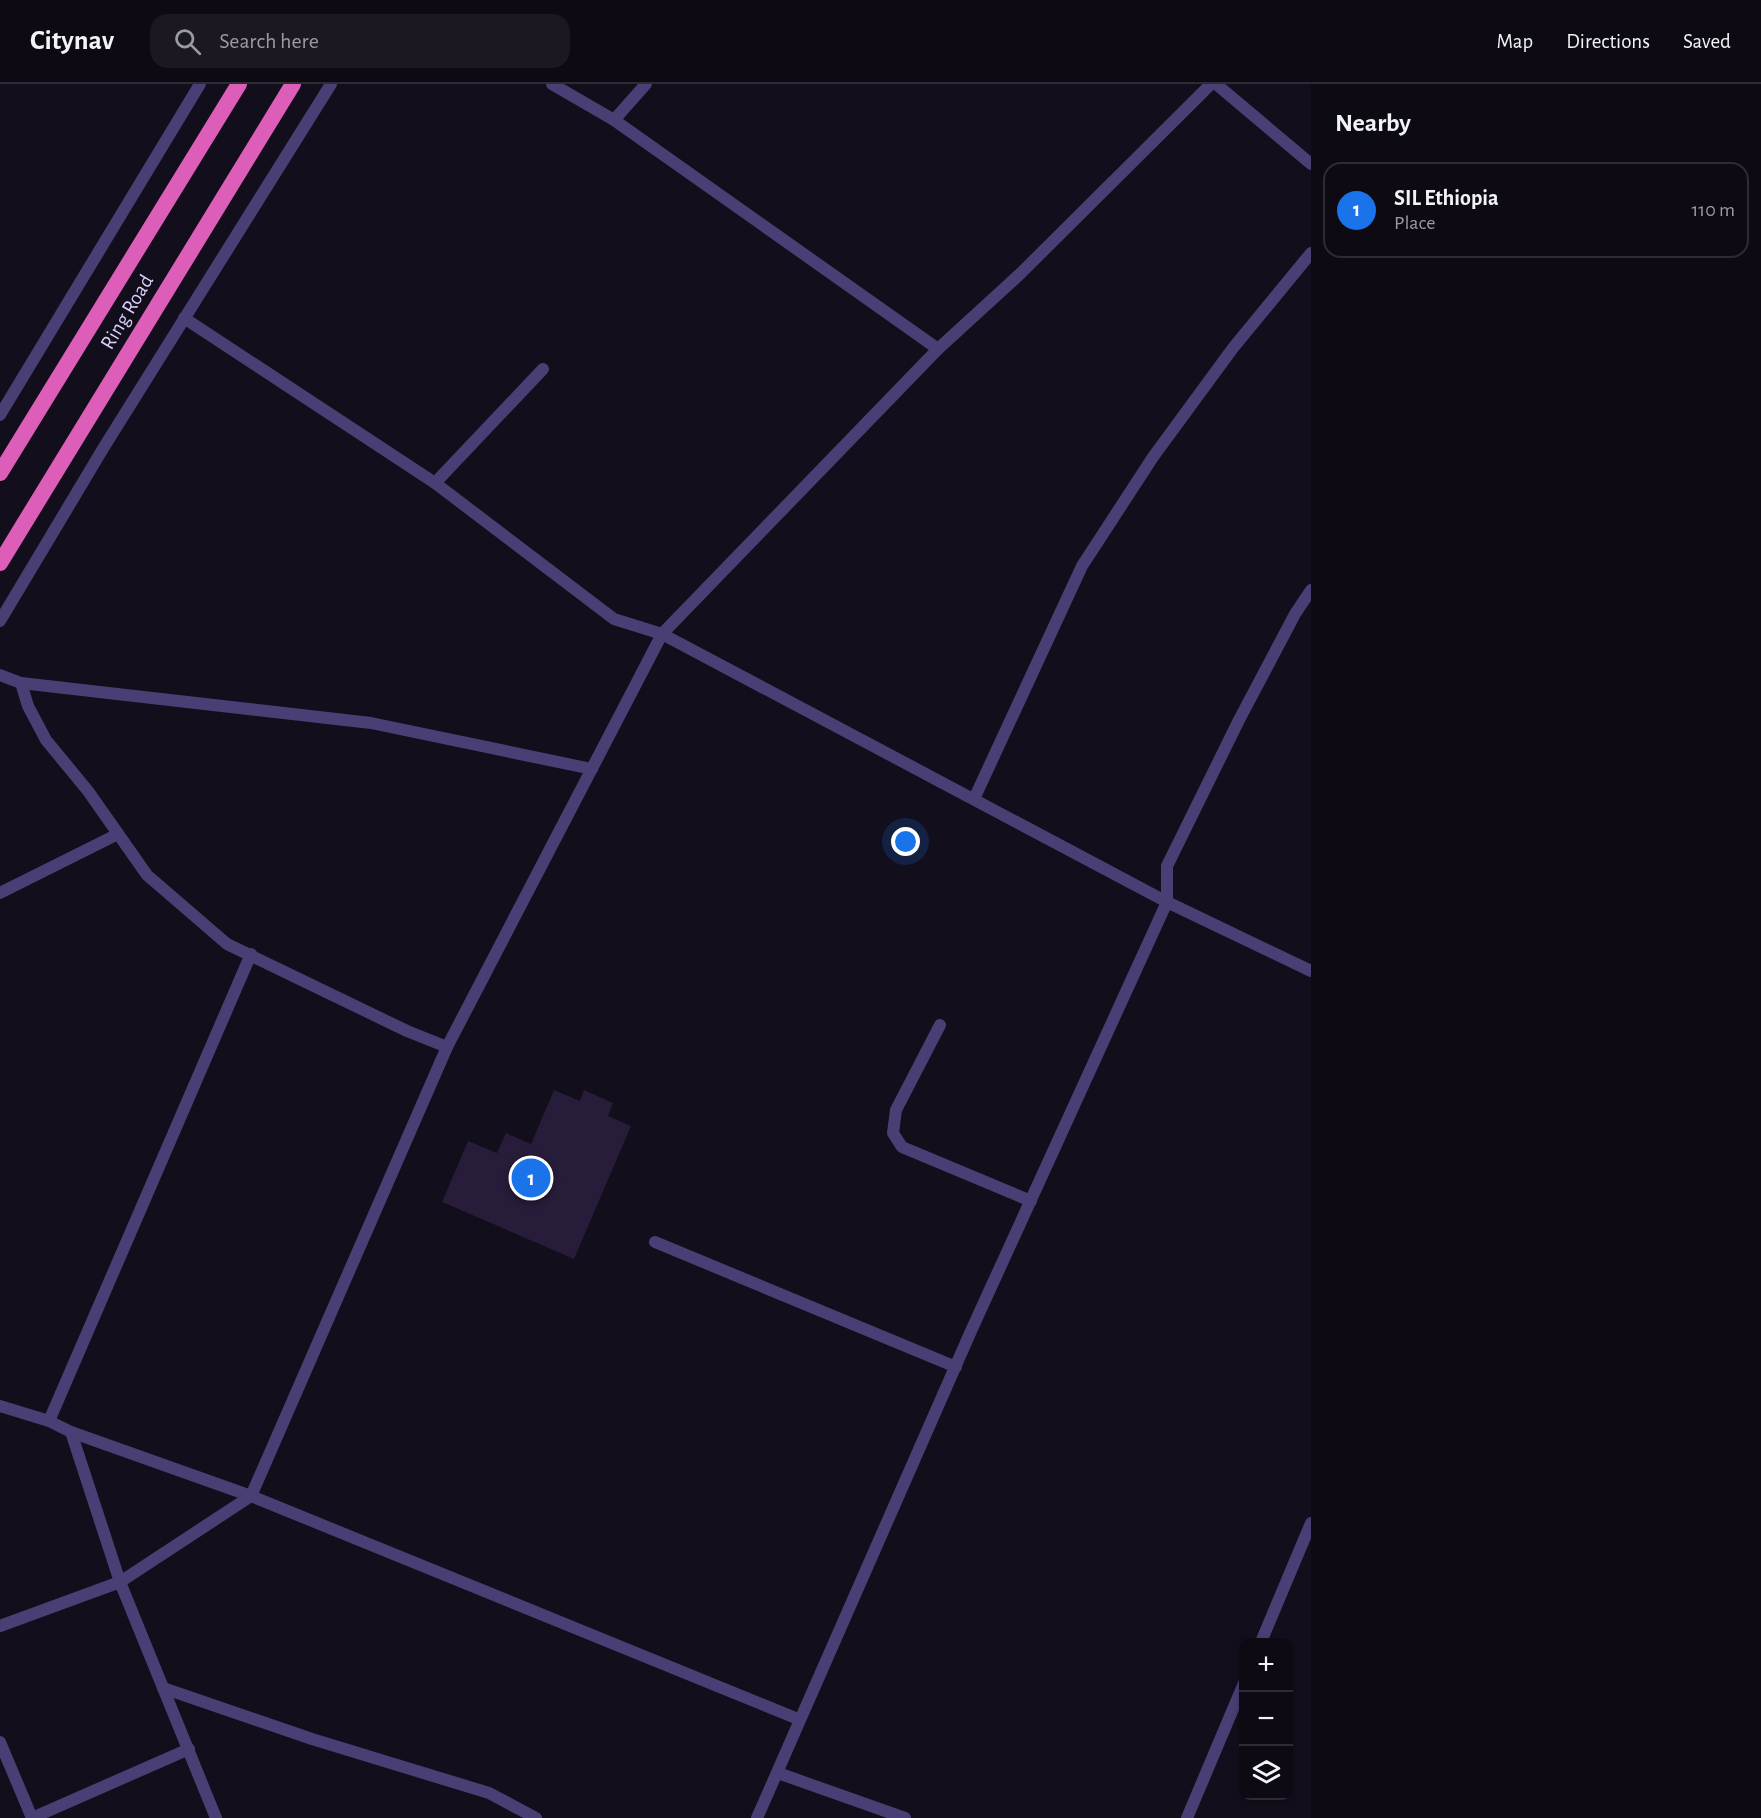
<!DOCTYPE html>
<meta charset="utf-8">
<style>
body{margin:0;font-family:"Alegreya Sans",sans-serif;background:#1c1822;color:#f1f3f6}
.controls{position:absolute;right:18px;bottom:18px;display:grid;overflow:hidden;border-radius:12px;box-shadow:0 3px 9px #0003}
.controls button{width:54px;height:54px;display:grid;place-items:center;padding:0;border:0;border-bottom:2px solid #2e2b34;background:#0e0a14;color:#f1f3f6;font:30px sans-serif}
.you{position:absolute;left:906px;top:758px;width:21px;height:21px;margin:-15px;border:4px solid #fff;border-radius:50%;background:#1a73e8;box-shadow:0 0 0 9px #1a73e833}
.badge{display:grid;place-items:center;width:39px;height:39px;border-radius:50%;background:#1a73e8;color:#fff;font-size:20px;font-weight:700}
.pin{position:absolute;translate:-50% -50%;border:3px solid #fff;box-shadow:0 2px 6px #0006}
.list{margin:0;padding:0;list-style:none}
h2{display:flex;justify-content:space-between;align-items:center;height:78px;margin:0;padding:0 24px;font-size:26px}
h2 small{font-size:20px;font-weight:400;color:#9b9aa0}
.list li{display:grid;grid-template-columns:39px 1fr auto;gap:18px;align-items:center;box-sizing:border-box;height:96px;margin:0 12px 12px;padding:0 12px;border:2px solid #2e2b34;border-radius:18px}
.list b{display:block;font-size:22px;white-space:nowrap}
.list p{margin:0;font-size:20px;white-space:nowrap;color:#9b9aa0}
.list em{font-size:20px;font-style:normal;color:#9b9aa0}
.icon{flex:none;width:33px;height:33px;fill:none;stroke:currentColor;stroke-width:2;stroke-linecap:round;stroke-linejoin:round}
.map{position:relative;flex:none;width:1311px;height:1734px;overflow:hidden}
header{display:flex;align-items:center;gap:36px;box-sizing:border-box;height:84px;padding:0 30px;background:#0e0a14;border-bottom:2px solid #2e2b34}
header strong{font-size:28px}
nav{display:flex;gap:33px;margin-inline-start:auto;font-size:21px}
.search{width:420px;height:54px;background:#1c1822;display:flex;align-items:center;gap:15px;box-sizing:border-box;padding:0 21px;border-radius:18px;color:#9b9aa0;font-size:22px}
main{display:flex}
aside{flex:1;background:#0e0a14}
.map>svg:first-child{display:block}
.building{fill:#271c3a}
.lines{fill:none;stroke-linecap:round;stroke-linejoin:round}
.minor{stroke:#493f74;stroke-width:12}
.tertiary{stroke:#493f74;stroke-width:12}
.trunk{stroke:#dc5eb8;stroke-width:16}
.labels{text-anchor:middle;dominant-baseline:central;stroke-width:4.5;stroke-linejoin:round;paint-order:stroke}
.street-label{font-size:21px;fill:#dacef9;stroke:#120e1b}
</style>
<header>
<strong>Citynav</strong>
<div class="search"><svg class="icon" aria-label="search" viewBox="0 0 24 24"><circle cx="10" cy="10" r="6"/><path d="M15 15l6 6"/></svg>Search here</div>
<nav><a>Map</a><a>Directions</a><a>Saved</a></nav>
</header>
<main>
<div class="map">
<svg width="1311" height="1734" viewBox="0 0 1311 1734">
<rect width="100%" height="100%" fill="#120e1b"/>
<!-- building -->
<path class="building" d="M554,1006L580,1017L584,1006L613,1019L608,1032L631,1042L574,1175L442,1118L468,1057L497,1069L506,1049L531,1060Z"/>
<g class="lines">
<!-- minor -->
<g class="minor">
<path d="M552,0L614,36L938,265"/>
<path d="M1216,0L1311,80"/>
<path d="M614,36L646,0"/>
<path d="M184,234L435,399L614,535L662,550L1167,818L1311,887"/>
<path d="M435,399L543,285"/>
<path d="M0,591L21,599L371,639L592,685"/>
<path d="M21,599L28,622L46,656L88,707L147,791L227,860L407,947L447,963"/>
<path d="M974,715L1082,482L1153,373L1233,264L1311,169"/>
<path d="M0,809L118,750"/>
<path d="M940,941L896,1026L893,1049L902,1063L1031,1117"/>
<path d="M655,1158L956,1283"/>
<path d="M0,1322L49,1337L71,1348L251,1412L798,1635"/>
<path d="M49,1337L251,870"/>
<path d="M71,1348L120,1498L251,1412L447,963L662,550L938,265L1020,190L1211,0"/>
<path d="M0,1542L120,1498L216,1734"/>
<path d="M163,1604L312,1655L489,1709L536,1734"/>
<path d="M0,1658L32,1734"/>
<path d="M778,1689L905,1734"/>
<path d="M32,1734L189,1665"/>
<path d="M757,1734L971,1247L1167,818V782L1239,636L1295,530L1311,506"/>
</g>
<!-- tertiary -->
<g class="tertiary">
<path d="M0,331L200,0"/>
<path d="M0,537L104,363L331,0"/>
<path d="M1261,1558L1311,1439"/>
<path d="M1187,1734L1244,1599"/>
</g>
<!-- trunk -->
<g class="trunk">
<path d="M0,389L239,0"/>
<path d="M0,479L293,0"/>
</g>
</g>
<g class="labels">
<!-- street labels -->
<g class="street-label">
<text transform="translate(127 228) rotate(-59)">Ring Road</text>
</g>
</g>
</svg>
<div class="controls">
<button>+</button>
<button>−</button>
<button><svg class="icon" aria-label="layers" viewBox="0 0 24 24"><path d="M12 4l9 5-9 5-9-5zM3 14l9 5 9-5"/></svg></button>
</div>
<div class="you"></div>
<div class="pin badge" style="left:531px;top:1094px">1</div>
</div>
<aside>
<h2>Nearby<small></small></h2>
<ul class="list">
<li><span class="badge">1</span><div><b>SIL Ethiopia</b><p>Place</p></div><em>110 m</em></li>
</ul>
</aside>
</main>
